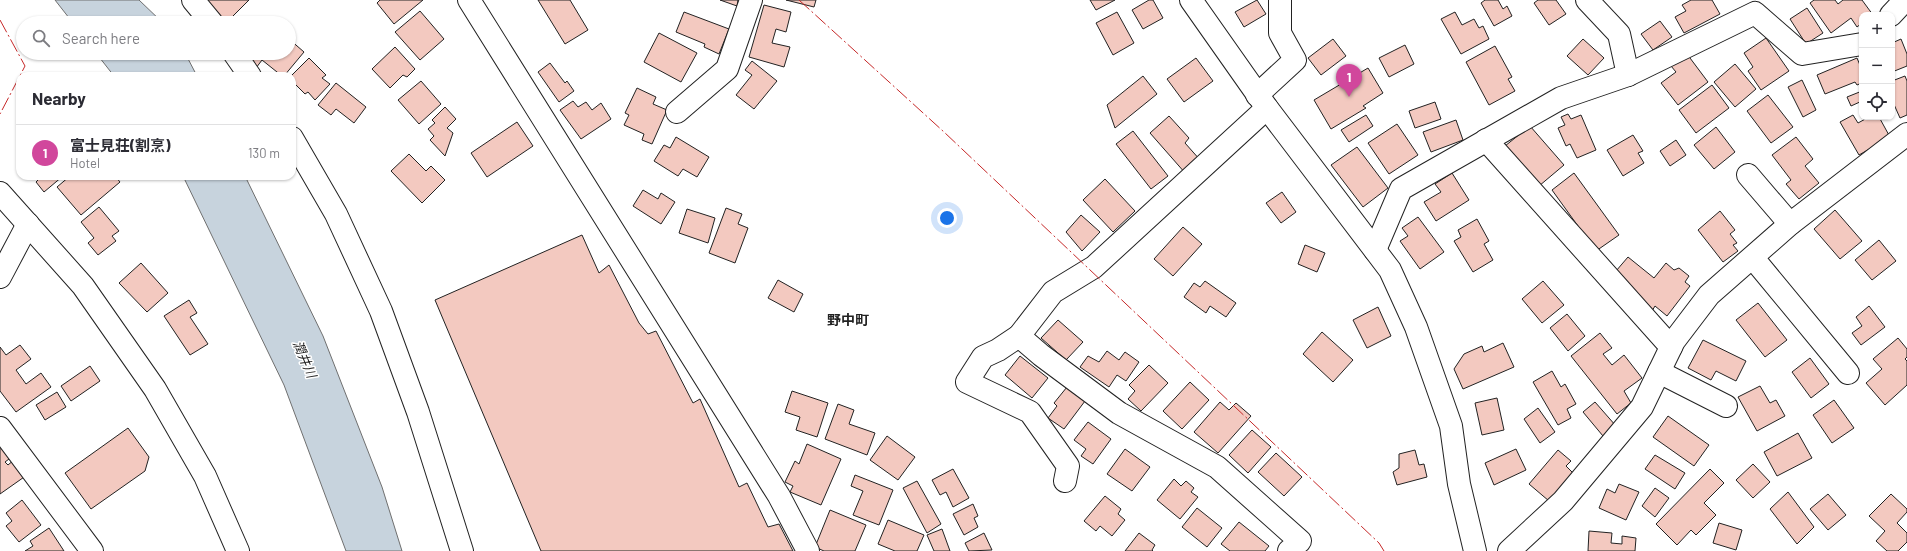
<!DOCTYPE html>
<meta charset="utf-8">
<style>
body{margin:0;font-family:Barlow,"Noto Sans JP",sans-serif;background:#f7f7f7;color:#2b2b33}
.controls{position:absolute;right:12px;top:12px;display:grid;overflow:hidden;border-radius:8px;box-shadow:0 1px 3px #0004}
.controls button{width:36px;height:36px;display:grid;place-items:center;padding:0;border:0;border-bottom:1px solid #e1e1e2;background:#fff;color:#2b2b33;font:20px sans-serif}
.you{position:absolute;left:947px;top:218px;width:14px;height:14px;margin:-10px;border:3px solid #fff;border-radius:50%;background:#1a73e8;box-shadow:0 0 0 6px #1a73e833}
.badge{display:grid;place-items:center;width:26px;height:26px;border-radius:50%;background:#1a73e8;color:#fff;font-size:13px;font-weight:700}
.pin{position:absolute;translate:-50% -33px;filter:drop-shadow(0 1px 2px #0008)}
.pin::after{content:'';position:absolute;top:21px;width:14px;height:12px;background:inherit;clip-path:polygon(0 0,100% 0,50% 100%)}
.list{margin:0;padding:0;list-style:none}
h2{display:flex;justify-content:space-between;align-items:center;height:52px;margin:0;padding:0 16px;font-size:17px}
h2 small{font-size:13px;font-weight:400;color:#7c7c81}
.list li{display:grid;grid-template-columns:26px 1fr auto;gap:12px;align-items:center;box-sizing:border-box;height:56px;padding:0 16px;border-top:1px solid #e1e1e2}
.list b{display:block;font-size:15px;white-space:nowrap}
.list p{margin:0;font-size:13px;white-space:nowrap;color:#7c7c81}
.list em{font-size:13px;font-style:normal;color:#7c7c81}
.icon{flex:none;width:22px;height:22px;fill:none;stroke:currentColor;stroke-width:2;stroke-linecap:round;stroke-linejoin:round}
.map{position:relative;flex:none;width:1907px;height:551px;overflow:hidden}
.search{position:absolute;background:#fff;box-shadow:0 1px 3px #0004;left:16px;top:16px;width:280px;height:44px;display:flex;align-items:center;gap:10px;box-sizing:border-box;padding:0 14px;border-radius:22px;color:#7c7c81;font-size:15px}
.panel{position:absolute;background:#fff;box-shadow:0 1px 3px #0004;left:16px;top:72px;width:280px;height:108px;border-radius:12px}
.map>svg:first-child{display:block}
.water{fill:#c7d3dd;stroke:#6f6f6f}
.building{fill:#f3c9c0;stroke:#222}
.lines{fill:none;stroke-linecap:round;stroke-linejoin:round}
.minor-casing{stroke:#222;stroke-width:24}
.minor{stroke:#fff;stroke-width:22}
.power{stroke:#c62828;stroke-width:1;stroke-dasharray:14 3 2 3;stroke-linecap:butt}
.labels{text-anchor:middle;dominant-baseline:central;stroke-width:3;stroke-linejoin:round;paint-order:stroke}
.water-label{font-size:13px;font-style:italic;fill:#222;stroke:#fff}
.quarter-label{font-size:14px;font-weight:bold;fill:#222;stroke:#fff}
</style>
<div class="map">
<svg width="1907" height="551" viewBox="0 0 1907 551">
<rect width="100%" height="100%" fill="#fff"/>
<!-- water -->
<g class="water">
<path d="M55,0H139L163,23H73Z"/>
<path d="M96,53H185L197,76H114Z"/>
<path d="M183,176H245L323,336L382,487L402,551H346L284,385Z"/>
</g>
<!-- building -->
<g class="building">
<path d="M204,0H249L227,22Z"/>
<path d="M380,0H423L394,24L377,3Z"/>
<path d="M538,0H570L588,30L565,44Z"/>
<path d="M720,0H738L737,6Z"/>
<path d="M786,0H816L814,7Z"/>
<path d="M1090,0H1115L1096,10Z"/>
<path d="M1149,0H1153L1163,18L1143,29L1132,10Z"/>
<path d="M1257,0L1266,14L1244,27L1235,12Z"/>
<path d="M1485,0H1498L1503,9L1507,6L1512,16L1494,26L1481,3Z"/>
<path d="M1538,0H1556L1566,14L1549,25L1534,3Z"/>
<path d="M1691,0H1712L1720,14L1684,33L1675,17L1686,11L1682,5Z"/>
<path d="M1814,0H1835L1838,4L1843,0H1862L1873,15H1862V23L1857,27L1851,18L1831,33L1810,3Z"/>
<path d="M764,5L791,12L786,32L776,29L772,43L790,47L784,67L749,57Z"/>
<path d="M1807,8L1823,33L1806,44L1790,19Z"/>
<path d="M420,11L444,39L420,60L395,32Z"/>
<path d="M684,12L729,29L719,54L704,47L705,44L676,32Z"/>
<path d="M1117,12L1134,43L1113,55L1096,23Z"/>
<path d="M1455,12L1462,25L1474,19L1479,28L1483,26L1489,39L1461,54L1441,19Z"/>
<path d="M1660,21L1672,37L1653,50L1641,34Z"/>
<path d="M659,33L697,53L681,82L644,62Z"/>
<path d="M1766,38L1789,71L1761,90L1748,71L1753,67L1744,53Z"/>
<path d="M289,39L304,52L284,76H282L262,60L256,68L248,61L254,53H289Z"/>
<path d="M1333,39L1346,56L1321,75L1308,58Z"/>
<path d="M1583,39L1604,58L1588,75L1567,56Z"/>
<path d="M1901,39L1907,54V66L1892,72V43Z"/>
<path d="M1405,45L1414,64L1389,77L1379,58Z"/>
<path d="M1495,46L1512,77L1508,79L1515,91L1489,105L1466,62Z"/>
<path d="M395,47L415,69L407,77L403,75L390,88L372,69Z"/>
<path d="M1687,54L1708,82L1678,105L1661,83L1676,72L1671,66Z"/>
<path d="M309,58L326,75L322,78L330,84L315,100L308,92L305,94L292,81L291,76Z"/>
<path d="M1196,58L1213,81L1184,102L1167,79Z"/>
<path d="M1857,58L1862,70V83L1857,85L1855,82L1825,94L1817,75Z"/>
<path d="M752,61L777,81L754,109L736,95L752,75L745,70Z"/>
<path d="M550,63L565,83L567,81L574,91L559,102L538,72Z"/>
<path d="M1735,64L1756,89L1735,107L1714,82Z"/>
<path d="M1368,68L1383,93L1363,106L1366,108L1331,129L1314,100Z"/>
<path d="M1143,76L1157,94L1115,128L1107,105Z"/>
<path d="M1905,76L1907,81V115L1900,118L1892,100V81Z"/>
<path d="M1802,80L1816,110L1803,117L1788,87Z"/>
<path d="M421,81L441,104L419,124L398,100Z"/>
<path d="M336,83L366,107L354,123L336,109L331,115L318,105Z"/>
<path d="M1712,85L1729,108L1696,133L1679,110Z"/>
<path d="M637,88L656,97L653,104L667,110L652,144L642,140L644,134L624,125L629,115L625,113Z"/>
<path d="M1862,91V101L1851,106L1847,97Z"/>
<path d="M1768,95L1793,127L1771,143L1747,111Z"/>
<path d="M573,101L578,107L586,102L592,110L601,103L611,119L581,139L560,110Z"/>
<path d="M1435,102L1441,119L1415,128L1409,111Z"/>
<path d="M445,107L456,119L447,128L453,133L445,156L430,140L434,136L428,129L435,123L432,120Z"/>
<path d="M1568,114L1571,119L1581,115L1596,150L1577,158L1570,144L1566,146L1558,128L1565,125L1561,117Z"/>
<path d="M1366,115L1373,126L1349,142L1341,130Z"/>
<path d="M1853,115L1858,123L1869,117H1879L1890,137L1859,155L1840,122Z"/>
<path d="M1169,116L1189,138L1185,143L1201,161L1186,174L1150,133Z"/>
<path d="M1456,120L1463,140L1431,152L1423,132Z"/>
<path d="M517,122L533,146L487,177L471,153Z"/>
<path d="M1397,124L1418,155L1389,174L1368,143Z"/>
<path d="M1530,126L1564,165L1539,186L1505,146Z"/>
<path d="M1716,127L1735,152L1714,169L1694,145Z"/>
<path d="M1133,131L1168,176L1151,189L1116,144Z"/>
<path d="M1633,135L1643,151L1638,153L1644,163L1623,176L1607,150Z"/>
<path d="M676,137L709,157L697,177L683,169L678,176L654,161L664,145L670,148Z"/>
<path d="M1796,137L1813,159L1805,166L1819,183L1799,199L1786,184L1791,180L1772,155Z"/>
<path d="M1676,140L1686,155L1670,166L1660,151Z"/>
<path d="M1357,147L1388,188L1363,207L1331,165Z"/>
<path d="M409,154L426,171L431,166L445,180L422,203L391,171Z"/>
<path d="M1452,173L1469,200L1436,221L1424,202L1441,192L1435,184Z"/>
<path d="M1574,173L1619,235L1596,251L1552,190Z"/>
<path d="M42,176H63L44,192L36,182Z"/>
<path d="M70,176H115L120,182L81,215L57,187Z"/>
<path d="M1105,179L1135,211L1113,232L1083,200Z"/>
<path d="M643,190L658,199L661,193L675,202L661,224L633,206Z"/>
<path d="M1282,192L1296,212L1281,223L1266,203Z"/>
<path d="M99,207L119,231L112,236L116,241L98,255L88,243L94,238L81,222Z"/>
<path d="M726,208L742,214L738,224L748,228L735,263L709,253Z"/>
<path d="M687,209L715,218L708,243L679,233Z"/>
<path d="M1835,210L1862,241L1840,259L1814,229Z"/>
<path d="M1720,211L1735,230L1730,234L1737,243L1733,245L1738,251L1723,262L1698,230Z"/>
<path d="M1081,215L1100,232L1082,251L1066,232Z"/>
<path d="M1418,217L1444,252L1420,269L1400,241L1408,236L1402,228Z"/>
<path d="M1477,219L1489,241L1484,244L1493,260L1473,272L1454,241L1461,237L1458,230Z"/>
<path d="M1183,227L1202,244L1173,276L1154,259Z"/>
<path d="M582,235L599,273L609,265L639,323L648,334L656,331L693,403L700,399L739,487L747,483L768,527L779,524L793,551H541L435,300Z"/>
<path d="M1879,240L1896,261L1872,280L1855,260Z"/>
<path d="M1305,245L1325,253L1317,272L1298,264Z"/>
<path d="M1628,257L1654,278L1666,263L1674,270L1679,268L1689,276L1685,282L1690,286L1667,316L1655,306L1652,311L1610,278Z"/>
<path d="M141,263L168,293L147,312L119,283Z"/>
<path d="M778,280L803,294L794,312L768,298Z"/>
<path d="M1205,281L1236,303L1226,317L1210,306L1206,313L1184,297L1194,283L1200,287Z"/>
<path d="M1543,281L1564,305L1542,323L1522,299Z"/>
<path d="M189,300L197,313L190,317L208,344L190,355L164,316Z"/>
<path d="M1758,303L1787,340L1765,357L1736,320Z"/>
<path d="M1869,306L1885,327L1861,345L1852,333L1862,326L1856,317Z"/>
<path d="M1378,307L1391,336L1367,348L1353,320Z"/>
<path d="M1567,314L1585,336L1568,351L1550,328Z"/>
<path d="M1058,320L1083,342L1066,360L1041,338Z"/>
<path d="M1322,332L1353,360L1333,382L1303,354Z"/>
<path d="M1600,333L1612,348L1603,354L1612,365L1624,355L1642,378L1624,391L1631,403L1617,414L1571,356Z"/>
<path d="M1898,338L1907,349V357L1905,359L1907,361V385L1885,405L1866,383L1882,369L1873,359Z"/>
<path d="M1703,340L1746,361L1736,381L1716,371L1711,380L1688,368Z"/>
<path d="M1503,343L1514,367L1463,389L1454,369L1464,354L1482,346L1484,352Z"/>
<path d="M20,345L31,359L16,370L26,384L41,373L51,387L16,412L0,391V347L6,355Z"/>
<path d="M1107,351L1119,360L1125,352L1139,362L1126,381L1117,375L1109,387L1080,367L1088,356L1099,362Z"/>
<path d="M1020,356L1048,378L1032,398L1005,375Z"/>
<path d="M1810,358L1829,384L1811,398L1792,372Z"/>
<path d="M1149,365L1168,383L1141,411L1128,399L1135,391L1129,385Z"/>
<path d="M90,366L100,381L71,401L61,386Z"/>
<path d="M1552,371L1561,387L1565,384L1576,404L1567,409L1571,418L1558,425L1533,382Z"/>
<path d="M1190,382L1209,400L1182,429L1163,411Z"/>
<path d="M1760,386L1770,403L1776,400L1785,416L1757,431L1738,397Z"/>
<path d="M1067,387L1085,401L1064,429L1048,418L1057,406L1054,403Z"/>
<path d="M792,391L828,403L817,437L796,430L800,417L785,412Z"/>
<path d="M57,392L66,407L45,420L36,405Z"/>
<path d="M1497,398L1504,430L1482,435L1475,403Z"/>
<path d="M1834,400L1854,428L1832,443L1813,415Z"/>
<path d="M1220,402L1229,410L1236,403L1251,416L1218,453L1194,432Z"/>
<path d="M1595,402L1616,426L1603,436L1583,412Z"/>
<path d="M838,404L854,410L849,424L875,433L867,455L825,439Z"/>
<path d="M1538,408L1555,432L1540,443L1524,419Z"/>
<path d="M1668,416L1709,445L1694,466L1653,437Z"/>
<path d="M1088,422L1111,439L1093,464L1081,456L1086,449L1074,440Z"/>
<path d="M128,428L149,457L145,471L91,509L65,473Z"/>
<path d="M1252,430L1271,447L1248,473L1229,455Z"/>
<path d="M1798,433L1812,458L1777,476L1764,452Z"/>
<path d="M887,436L915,457L898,480L870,460Z"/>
<path d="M807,444L841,459L821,505L790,492L793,486L785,482L795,461L799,464Z"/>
<path d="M0,446L13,456L5,462L8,465L15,459L27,475L0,494Z"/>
<path d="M1125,449L1150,467L1132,491L1107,474Z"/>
<path d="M1516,449L1526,470L1494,485L1485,463Z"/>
<path d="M1415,450L1419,465L1424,464L1427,477L1397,485L1393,472L1399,468V454Z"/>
<path d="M1558,450L1571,461L1566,466L1573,473L1549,501L1529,484Z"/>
<path d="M1276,453L1302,477L1284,496L1258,472Z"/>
<path d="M1655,455L1685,473L1675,489L1645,469Z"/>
<path d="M1753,464L1770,482L1753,498L1736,480Z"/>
<path d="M953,469L969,498L953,507L946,492L940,495L932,480Z"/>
<path d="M1710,469L1724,483L1704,503L1716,515L1696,535L1691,530L1677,545L1656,524Z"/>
<path d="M855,475L893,490L879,525L853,515L863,491L851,486Z"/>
<path d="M1174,479L1181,486L1186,481L1194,488L1191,492L1198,497L1180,519L1157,500Z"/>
<path d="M917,481L941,524L927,533L903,488Z"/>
<path d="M1619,484L1639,492L1626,520L1599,508L1607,489L1615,493Z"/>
<path d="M1655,488L1669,498L1655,517L1642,506Z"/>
<path d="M1788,492L1814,527L1797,544L1770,509Z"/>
<path d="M1828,494L1846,515L1828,530L1810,509Z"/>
<path d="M1891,494L1907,509V512L1897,523L1907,533V542L1898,551H1887L1876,541L1885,531L1869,516Z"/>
<path d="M1105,496L1121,509L1118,514L1125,520L1112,536L1100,526L1096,531L1084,521Z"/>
<path d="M22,500L41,525L19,542L6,526L12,521L6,513Z"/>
<path d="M973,504L978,516L974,518L978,527L964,535L953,514Z"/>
<path d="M1197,508L1222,528L1207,547L1182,527Z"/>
<path d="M830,510L866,525L855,551H824L815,547Z"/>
<path d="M888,520L924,535L917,551H895L878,544Z"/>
<path d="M1239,522L1269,546L1265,551H1230L1221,544Z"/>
<path d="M1719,523L1742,530L1736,550L1713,543Z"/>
<path d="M49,528L64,551H25L33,546L30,541Z"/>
<path d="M942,529L950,551H934L927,535Z"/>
<path d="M1589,531L1612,533L1611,543L1622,544V536L1636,538L1635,551H1588Z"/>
<path d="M984,533L992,550L969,551L965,543Z"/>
<path d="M1139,533L1155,545L1152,550L1153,551H1125Z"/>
</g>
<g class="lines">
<defs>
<g id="minor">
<path d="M193,0L212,23"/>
<path d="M469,0L779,496L808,551"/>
<path d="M1191,0L1267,108L1390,270L1416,327L1451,426L1459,484L1475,551"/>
<path d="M1587,0L1619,34L1628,75"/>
<path d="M1891,15L1905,0"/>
<path d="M234,53L250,76"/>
<path d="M1257,95L1295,60L1280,33V0"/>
<path d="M677,112L727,69L751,0"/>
<path d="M292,138L336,214L381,311L418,412L462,551"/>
<path d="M1486,140L1671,347"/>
<path d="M1748,175L1790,224"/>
<path d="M0,193L83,286L155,389L205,476L238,551"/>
<path d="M1375,250L1401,189L1561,98L1628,75L1755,13L1802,54L1862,44"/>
<path d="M1753,258L1848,373"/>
<path d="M0,277L28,224"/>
<path d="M1019,336L1053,292L1094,267L1267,108"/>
<path d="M1659,372L1726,406"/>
<path d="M0,428L92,551"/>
<path d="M1065,481L1068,466L1030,412L967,382L983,357L998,350L1019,336L1041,355L1119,413L1217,467L1300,541L1289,551"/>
<path d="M1509,551L1563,501L1642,407L1674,341L1709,295L1790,224L1907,134"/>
</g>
</defs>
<!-- minor casing -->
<use href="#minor" class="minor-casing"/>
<!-- minor -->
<use href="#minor" class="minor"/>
<!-- power -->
<g class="power">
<path d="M799,0L944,132L1379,543L1384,551"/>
<path d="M0,20L25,66L0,114"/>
</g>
</g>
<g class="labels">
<!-- water labels -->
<g class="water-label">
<text transform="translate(305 359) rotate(67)">潤井川</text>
</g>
<!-- quarter labels -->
<g class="quarter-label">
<text x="848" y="319">野中町</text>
</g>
</g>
</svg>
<div class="controls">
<button>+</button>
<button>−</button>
<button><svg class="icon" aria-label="locate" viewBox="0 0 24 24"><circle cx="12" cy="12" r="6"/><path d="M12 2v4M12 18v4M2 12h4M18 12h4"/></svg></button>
</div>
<div class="you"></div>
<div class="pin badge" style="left:1349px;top:97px;background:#d1479c">1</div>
<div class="search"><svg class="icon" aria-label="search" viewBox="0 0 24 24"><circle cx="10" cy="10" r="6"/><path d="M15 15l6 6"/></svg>Search here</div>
<section class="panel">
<h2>Nearby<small></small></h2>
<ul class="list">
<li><span class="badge" style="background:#d1479c">1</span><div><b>富士見荘(割烹)</b><p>Hotel</p></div><em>130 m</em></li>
</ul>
</section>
</div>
